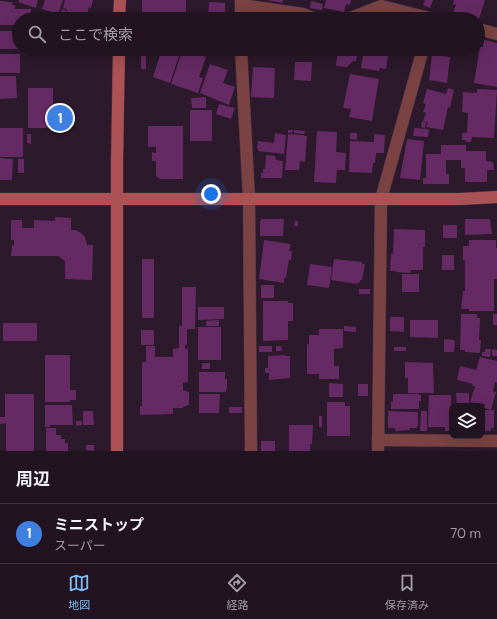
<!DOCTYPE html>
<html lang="ja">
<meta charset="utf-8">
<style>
body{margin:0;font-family:"DM Sans","Noto Sans JP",sans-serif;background:#2d202d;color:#f1f3f6}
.controls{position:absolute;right:12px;bottom:12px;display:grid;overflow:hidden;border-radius:8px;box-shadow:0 4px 16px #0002}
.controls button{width:36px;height:36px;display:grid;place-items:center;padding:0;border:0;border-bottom:1px solid #3e323e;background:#211320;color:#f1f3f6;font:20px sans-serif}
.you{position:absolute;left:211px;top:194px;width:14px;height:14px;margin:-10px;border:3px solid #fff;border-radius:50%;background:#1a73e8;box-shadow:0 0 0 6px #1a73e833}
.badge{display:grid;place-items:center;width:26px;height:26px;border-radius:50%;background:#7fbdfa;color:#fff;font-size:13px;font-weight:700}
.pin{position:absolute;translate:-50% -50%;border:2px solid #fff;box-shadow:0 1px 4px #0006}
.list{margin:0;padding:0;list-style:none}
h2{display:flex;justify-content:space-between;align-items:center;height:52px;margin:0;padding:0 16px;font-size:17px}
h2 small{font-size:13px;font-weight:400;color:#a29ea5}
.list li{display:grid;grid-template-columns:26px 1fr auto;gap:12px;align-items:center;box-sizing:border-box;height:60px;padding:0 16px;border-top:1px solid #3e323e}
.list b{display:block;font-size:15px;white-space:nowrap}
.list p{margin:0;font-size:13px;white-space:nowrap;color:#a29ea5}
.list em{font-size:13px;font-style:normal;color:#a29ea5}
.icon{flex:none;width:22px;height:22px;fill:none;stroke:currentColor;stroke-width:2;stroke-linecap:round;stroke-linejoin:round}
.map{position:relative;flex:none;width:497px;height:451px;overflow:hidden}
.search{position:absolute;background:#211320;box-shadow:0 4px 16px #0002;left:12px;right:12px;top:12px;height:44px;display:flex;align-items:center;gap:10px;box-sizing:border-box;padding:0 14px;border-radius:22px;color:#a29ea5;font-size:15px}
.sheet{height:112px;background:#211320}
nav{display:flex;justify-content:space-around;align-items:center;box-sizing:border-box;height:56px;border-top:1px solid #3e323e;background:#211320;font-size:11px;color:#a29ea5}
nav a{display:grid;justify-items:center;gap:2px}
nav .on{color:#7fbdfa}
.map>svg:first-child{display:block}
.building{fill:#652a64}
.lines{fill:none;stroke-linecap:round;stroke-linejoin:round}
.street-casing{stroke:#473446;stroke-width:13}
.secondary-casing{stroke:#473446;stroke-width:13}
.street{stroke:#7a4242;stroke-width:12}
.secondary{stroke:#ac5254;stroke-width:12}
</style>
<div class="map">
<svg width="497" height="451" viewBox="0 0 497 451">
<rect width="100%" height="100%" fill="#2c192b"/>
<!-- building -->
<g class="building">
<path d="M19,0H38L36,8L18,2Z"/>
<path d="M45,0H63L58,14L42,9Z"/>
<path d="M65,0H93L91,8L89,7L86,19L65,15L67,9L63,8Z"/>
<path d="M142,0H186V17H184V19H142Z"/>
<path d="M267,0H283L282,3Z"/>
<path d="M326,0H351L350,5L346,4L344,12L324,8Z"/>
<path d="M425,0H433L430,8L423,5Z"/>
<path d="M454,0H485L479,19L453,12L456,5L453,4Z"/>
<path d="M0,1L12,2V5H15V9H31V19H19V25H0Z"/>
<path d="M311,1L323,4L322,10L310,8Z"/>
<path d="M209,2L225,3V19H208Z"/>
<path d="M62,9L66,10L64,15L60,14Z"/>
<rect x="0" y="31" width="19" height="18"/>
<path d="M484,40L497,43V87L474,83L480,47H483Z"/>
<rect x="29" y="49" width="13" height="2"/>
<path d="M162,49H167L180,53L170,83L153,77Z"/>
<path d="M183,49L206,57L199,77L203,78L198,93L171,84Z"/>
<rect x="219" y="49" width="13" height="5"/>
<path d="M338,49H358L356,61H353L347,67L336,66Z"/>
<path d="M364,49H389L386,69L380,68L379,71L361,68Z"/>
<path d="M440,50L449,51V56L440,55Z"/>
<rect x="0" y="54" width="20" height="19"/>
<rect x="141" y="55" width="5" height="14"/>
<path d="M432,55L450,57L447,83L429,80Z"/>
<path d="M295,62H312L311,81L294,80Z"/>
<path d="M210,64L228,70L223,83L235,87L229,105L200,93Z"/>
<path d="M253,67L275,68L274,98L251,97Z"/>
<path d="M350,74L379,79L372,121L349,117L351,109L343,108Z"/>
<path d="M0,76H16L17,98L0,99Z"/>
<rect x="28" y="88" width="25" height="40"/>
<path d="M448,88L454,90L450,108L448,107L443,130L426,127L428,122L423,121L426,113L423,112L426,104L423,103L427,89L446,94Z"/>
<path d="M477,89L497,90L494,138L472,137L471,142H466V140H462V133H467L468,113L462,112L463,92L477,93Z"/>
<path d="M206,97V108H192L191,98Z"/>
<path d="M219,104L235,108L231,119L216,114Z"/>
<rect x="190" y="110" width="22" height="31"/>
<path d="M422,121L426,122L425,128L421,127Z"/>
<path d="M148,126H183V179H160L156,176V161H152V152L156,153V147H148Z"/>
<rect x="0" y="128" width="23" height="29"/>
<path d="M414,128L429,129L428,137L413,136Z"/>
<path d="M288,130H293L292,133H288Z"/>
<path d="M294,130L305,131L304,134L294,133Z"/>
<path d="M317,131L337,132L336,152L346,153L345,170H337L336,183L314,182Z"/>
<path d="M275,133L286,135L284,154L258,151V149H257L258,141L274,143Z"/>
<path d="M350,133H357V140L350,139Z"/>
<path d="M27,134H31V144L27,143Z"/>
<path d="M288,134L304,135V136H307L305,162L300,161L299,170H285Z"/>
<path d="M374,134L385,135L384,153H376L375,163H373L372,173L349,172L350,141L374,142Z"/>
<path d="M407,139L424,141L420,180L400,178Z"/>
<path d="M441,145H466V151H486V161L493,162L494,170H487V182H465V168H461V160H446V174H449V184H423V178H426V154H441Z"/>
<path d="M266,155L275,156L276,160L283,161L282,178H261V173H263V169H265Z"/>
<path d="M0,158L13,159L12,180H0Z"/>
<rect x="18" y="159" width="6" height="14"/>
<path d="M55,217L71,218V230H76L81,233L85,237L87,245H93L92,280L65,279V261L58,256H11L12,245H14V240H11V220H22V228H34V220L55,221Z"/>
<path d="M261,219H284L283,236H260V221H261Z"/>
<path d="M465,219H490L492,234L465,235Z"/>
<path d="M295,221H298V226H294Z"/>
<rect x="443" y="225" width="14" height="13"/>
<path d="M394,229L425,230V247H423V270H411L410,273L396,272V271H390L391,254H393Z"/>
<path d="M264,240L291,244L289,251H292L291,260H289L286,278H284V283L259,279Z"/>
<path d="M469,240H496V248H497V279H494V311H469V309H461L463,291H465V260H463V246H469Z"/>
<rect x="442" y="255" width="12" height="15"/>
<rect x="142" y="259" width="12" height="59"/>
<path d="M334,259L362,262V264H365L362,280H360V283L358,282V284L331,280Z"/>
<path d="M310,264L332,267L329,288L307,285Z"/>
<rect x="402" y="274" width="17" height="18"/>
<rect x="261" y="285" width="13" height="13"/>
<path d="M182,287H196L195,329H187V345H185V348L188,349V382L183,383V391H187V392H189V405L183,407V408H173V414L140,415V406H142V362H146V346H155V357H173V349L179,348V326H182Z"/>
<rect x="359" y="289" width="11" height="5"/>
<path d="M263,301H288V303H293V321H288V340L263,341Z"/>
<path d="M198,307H224V319L198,320Z"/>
<path d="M461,314H477V318H480L479,340H481L480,353L465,352V350H460Z"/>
<rect x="493" y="314" width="4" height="11"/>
<path d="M390,317H404V332L390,331Z"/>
<path d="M219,320V326H206V321Z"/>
<path d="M410,320H438V338L410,337Z"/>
<rect x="3" y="323" width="34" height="18"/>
<path d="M344,326L356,327V332L344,331Z"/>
<rect x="198" y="327" width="23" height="33"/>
<path d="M319,329H343V348L334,349V366H339V379H319V374H307V344L309,345V335H319Z"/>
<rect x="141" y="330" width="13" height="15"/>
<path d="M444,339L455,340L454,352H444Z"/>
<rect x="259" y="346" width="13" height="6"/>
<path d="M276,346H281L282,351H276Z"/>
<rect x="394" y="347" width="12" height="4"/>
<path d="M485,349H491L490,357L482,356V352H485Z"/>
<path d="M492,349L497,350V356H492Z"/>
<path d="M45,355H70V390H76V400H70V402H45Z"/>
<path d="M285,355V356H290V378L269,380V373H265V368H268V356Z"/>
<path d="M480,357L497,361V383L495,382L493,391L496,392L491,410H494V428H491V431H482V410H491L484,408L485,404L480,403V405L470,402L475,386H472L473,384L457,380L460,366L476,370Z"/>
<path d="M405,362L433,363L434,393H408V378H405Z"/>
<rect x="202" y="363" width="8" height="6"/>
<path d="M199,372H225V379H227V389H226V392H199Z"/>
<path d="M329,383L343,384V397H329Z"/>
<rect x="358" y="384" width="10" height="12"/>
<path d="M456,393H469V406H457Z"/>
<path d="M5,394H34V451H6V423L0,424V417H5Z"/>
<path d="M199,394H220L219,413H199Z"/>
<path d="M393,394H419V395H421V401H419V409H391V401L393,402Z"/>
<path d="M429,395H451L452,431H445V427H428Z"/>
<path d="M327,402H345V406H350V436H327Z"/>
<path d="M45,405H72L73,425H50V427H45Z"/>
<rect x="229" y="407" width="13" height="6"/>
<path d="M83,411H93L94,425H83Z"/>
<path d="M388,411L418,412V426H417V428H410V430L395,431V428H388Z"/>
<path d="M421,411H427V431H420Z"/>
<rect x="319" y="416" width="3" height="11"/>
<path d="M76,421H82V425L76,426Z"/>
<path d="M289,425H313L312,444H310V451H289Z"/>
<path d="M46,428H56V435H61V439H65V443H68V451H46Z"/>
<rect x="261" y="441" width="14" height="10"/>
<path d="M86,445H94V451L86,450Z"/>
</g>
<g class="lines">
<defs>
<g id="street">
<path d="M241,5L303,14L315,19"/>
<path d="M241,19V0"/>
<path d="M348,19L381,6L433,19"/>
<path d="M478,29L497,34"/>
<path d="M241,49L249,199L251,451"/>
<path d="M378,440L497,441"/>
<path d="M378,451L381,199L423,49"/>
</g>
<g id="secondary">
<path d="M119,19L120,0"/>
<path d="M0,199H461L497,197"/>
<path d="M117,451V162L119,49"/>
</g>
</defs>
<!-- street casing -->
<use href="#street" class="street-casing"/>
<!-- secondary casing -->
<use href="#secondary" class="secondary-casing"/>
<!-- street -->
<use href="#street" class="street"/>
<!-- secondary -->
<use href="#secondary" class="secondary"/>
</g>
</svg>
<div class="controls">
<button><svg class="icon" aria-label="layers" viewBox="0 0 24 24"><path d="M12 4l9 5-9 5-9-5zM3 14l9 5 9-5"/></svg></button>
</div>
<div class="you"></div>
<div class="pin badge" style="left:60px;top:118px;background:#3f7fe0">1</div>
<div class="search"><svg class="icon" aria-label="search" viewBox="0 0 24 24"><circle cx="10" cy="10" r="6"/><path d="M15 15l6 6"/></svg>ここで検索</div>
</div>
<section class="sheet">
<h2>周辺<small></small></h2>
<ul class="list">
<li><span class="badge" style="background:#3f7fe0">1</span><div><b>ミニストップ</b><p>スーパー</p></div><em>70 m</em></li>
</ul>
</section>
<nav>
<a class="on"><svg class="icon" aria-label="map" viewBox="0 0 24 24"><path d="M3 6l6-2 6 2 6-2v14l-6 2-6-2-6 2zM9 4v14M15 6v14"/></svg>地図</a>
<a><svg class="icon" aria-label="directions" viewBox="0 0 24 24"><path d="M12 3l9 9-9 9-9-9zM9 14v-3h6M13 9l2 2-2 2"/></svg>経路</a>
<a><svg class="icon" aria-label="saved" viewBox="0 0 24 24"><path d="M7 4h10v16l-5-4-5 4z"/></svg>保存済み</a>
</nav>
